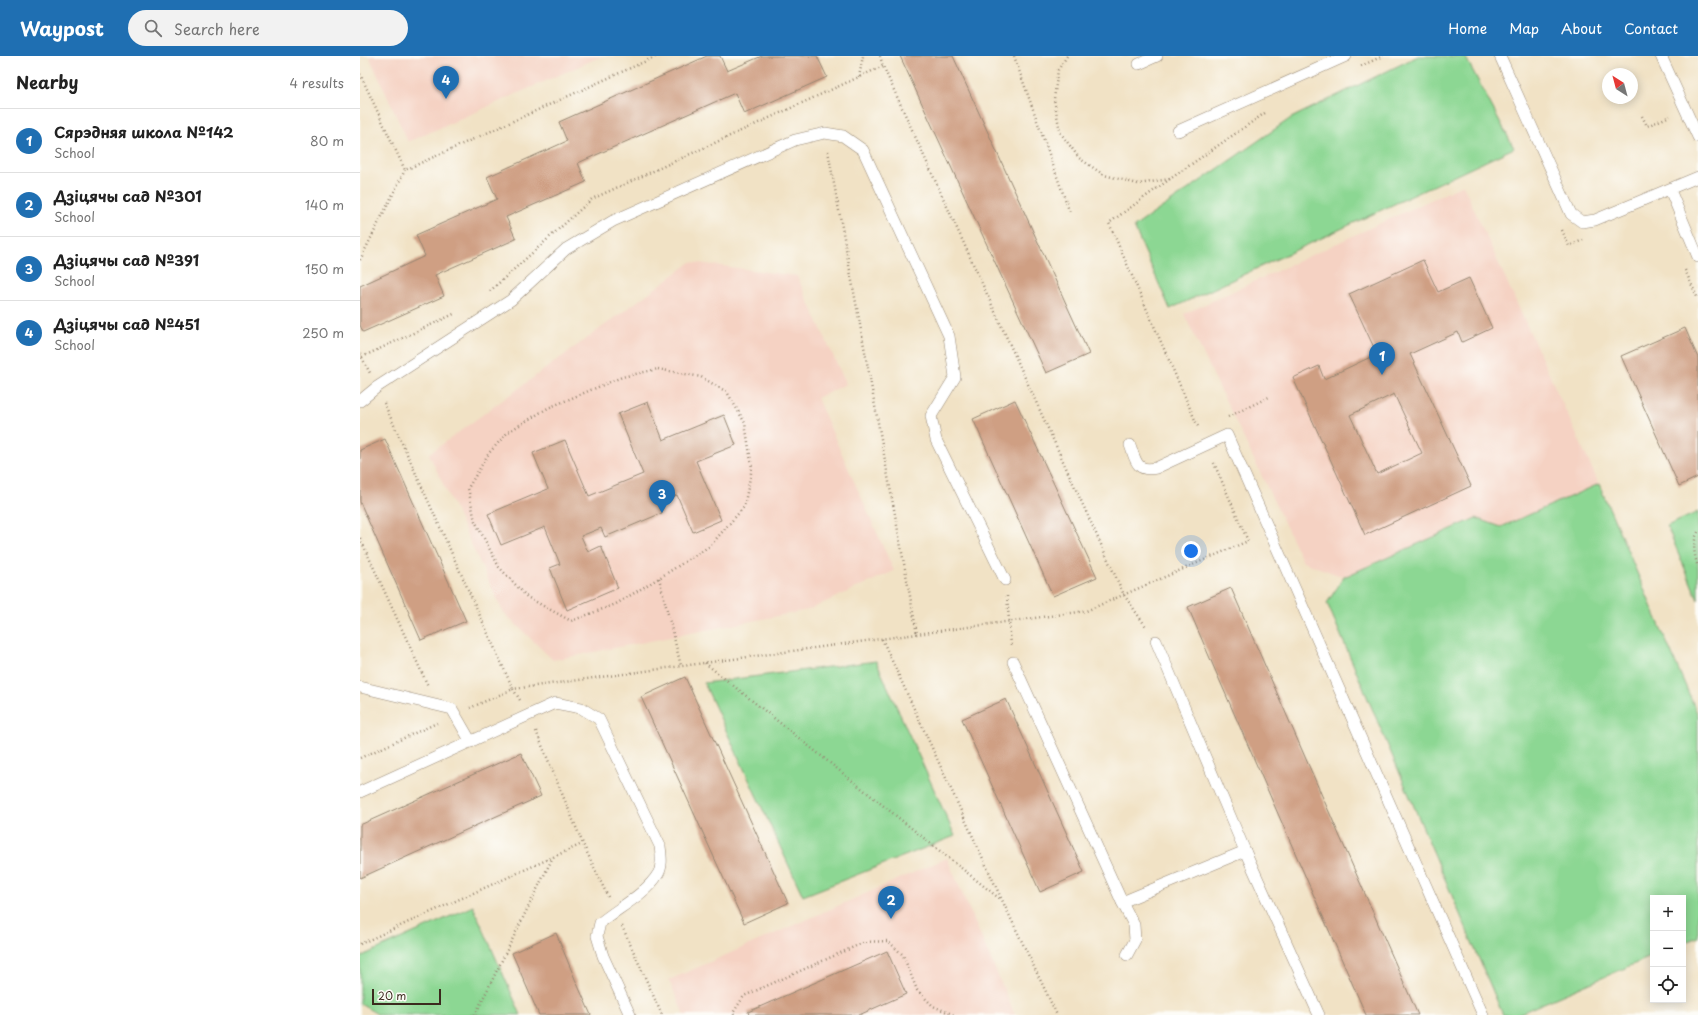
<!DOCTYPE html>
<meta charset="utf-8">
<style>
body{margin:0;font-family:"Playpen Sans",sans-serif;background:#f2f2f2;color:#222}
.controls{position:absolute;right:12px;bottom:12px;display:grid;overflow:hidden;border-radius:0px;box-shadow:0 2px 10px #0003}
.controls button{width:36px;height:36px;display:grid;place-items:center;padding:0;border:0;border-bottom:1px solid #e0e0e0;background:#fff;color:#222;font:20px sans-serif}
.compass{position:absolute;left:1242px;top:12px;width:36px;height:36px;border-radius:50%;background:#fff;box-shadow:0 2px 10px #0003;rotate:324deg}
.scale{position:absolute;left:12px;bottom:10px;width:69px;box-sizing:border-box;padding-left:4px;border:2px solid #3b2a1e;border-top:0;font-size:11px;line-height:14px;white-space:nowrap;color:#3b2a1e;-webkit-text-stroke:3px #fdfcf7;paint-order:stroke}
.you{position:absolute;left:831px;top:495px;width:14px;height:14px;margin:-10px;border:3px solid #fff;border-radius:50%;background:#1a73e8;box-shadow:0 0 0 6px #1a73e833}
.badge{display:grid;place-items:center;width:26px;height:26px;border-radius:50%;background:#1f6fb2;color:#fff;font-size:13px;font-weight:700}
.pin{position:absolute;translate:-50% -33px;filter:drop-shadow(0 1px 2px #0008)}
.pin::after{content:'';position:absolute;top:21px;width:14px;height:12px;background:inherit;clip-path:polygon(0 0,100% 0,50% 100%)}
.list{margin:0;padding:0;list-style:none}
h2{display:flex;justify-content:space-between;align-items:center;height:52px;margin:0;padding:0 16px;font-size:17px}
h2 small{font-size:13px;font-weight:400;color:#767676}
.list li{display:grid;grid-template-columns:26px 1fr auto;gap:12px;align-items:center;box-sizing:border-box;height:64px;padding:0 16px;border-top:1px solid #e0e0e0}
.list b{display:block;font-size:15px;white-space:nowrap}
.list p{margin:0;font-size:13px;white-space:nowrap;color:#767676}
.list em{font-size:13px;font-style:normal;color:#767676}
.icon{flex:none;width:22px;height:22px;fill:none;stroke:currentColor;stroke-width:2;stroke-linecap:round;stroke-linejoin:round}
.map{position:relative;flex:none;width:1338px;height:959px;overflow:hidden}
header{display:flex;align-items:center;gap:24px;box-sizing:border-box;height:56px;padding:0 20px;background:#1f6fb2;color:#fff}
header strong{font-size:19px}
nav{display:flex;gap:22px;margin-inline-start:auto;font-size:14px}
.search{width:280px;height:36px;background:#f2f2f2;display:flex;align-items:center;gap:10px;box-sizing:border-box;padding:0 14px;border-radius:22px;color:#767676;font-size:15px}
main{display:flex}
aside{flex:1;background:#fff}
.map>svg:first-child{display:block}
.built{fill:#f5d2c3}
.green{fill:#8cd793;stroke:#648058}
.building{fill:#cf9f83;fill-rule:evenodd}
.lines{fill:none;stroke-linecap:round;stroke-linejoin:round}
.service-casing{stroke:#968672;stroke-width:12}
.path{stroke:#968672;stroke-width:2.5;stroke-dasharray:1 3;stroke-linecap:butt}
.service{stroke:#fff;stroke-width:11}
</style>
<header>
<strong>Waypost</strong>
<div class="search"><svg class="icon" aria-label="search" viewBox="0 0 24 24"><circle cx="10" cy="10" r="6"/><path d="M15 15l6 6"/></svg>Search here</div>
<nav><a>Home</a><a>Map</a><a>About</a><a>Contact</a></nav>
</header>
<main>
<aside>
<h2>Nearby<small>4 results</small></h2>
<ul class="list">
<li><span class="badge">1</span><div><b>Сярэдняя школа №142</b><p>School</p></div><em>80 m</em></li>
<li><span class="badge">2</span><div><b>Дзіцячы сад №301</b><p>School</p></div><em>140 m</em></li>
<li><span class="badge">3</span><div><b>Дзіцячы сад №391</b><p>School</p></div><em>150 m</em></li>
<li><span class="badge">4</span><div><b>Дзіцячы сад №451</b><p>School</p></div><em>250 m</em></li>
</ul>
</aside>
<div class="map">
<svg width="1338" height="959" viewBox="0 0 1338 959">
<rect width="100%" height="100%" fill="#fdfcf7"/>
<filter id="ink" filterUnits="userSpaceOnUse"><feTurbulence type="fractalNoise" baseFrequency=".025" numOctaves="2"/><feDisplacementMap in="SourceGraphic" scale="8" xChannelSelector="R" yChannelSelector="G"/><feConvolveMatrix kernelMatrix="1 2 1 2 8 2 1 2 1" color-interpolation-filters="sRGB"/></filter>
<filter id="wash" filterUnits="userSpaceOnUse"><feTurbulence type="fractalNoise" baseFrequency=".012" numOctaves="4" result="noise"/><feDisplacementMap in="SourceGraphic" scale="16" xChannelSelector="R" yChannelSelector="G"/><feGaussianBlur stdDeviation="0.9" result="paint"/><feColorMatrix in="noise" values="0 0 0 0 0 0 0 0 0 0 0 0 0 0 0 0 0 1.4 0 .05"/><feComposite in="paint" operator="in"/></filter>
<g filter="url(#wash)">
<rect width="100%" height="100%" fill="#f1e2c5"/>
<!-- built -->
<g class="built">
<path d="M9,0H242L48,86Z"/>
<path d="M1103,129L1239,428L1141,471L1116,462L984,521L943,506L824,258Z"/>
<path d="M331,206L437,220L486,328L457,342L534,515L448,554L193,604L143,556L69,398Z"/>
<path d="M587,802L655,959H324L309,924Z"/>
</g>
<!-- green -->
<g class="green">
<path d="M1058,0H1105L1154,92L810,253L774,171L931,62Z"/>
<path d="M1239,428L1338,659V881L1323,887V842H1293V900L1156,959H1143L967,547L984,521L1116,462L1141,471Z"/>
<path d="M1338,456V544L1307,470Z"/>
<path d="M516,605L595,780L443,840L344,627Z"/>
<path d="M113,850L161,959H19L0,948V901Z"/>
</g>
<g id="blocks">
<!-- building -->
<g class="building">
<path d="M347,0H360L367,15L402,0H457L467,21L384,58L375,37L218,107L226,126L146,161L156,183L75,219L84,240L3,276L0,269V230L65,200L56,179L137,143L127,121L207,85L199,66Z"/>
<path d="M540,0H593L729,298L686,317Z"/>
<path d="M1063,204L1078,236L1109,222L1132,272L1102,286L1098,276L1050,298L1111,430L1005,479L933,322L959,310L964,323L1017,298L989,238ZM1034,338L1062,397L1017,418L990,359Z"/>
<path d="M1325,272L1338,302V421L1319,430L1261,300Z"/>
<path d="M655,344L737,521L693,540L613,363Z"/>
<path d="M288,346L303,384L364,359L376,389L336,405L361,464L333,476L317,439L298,447L302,457L245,481L241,472L221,480L228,496L241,490L258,532L207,554L190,512L200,508L185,471L141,489L128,458L188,433L173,397L205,384L229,440L283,418L258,358Z"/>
<path d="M25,383L106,565L61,584L0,446V394Z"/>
<path d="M871,532L1058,959H1006L849,600L828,551Z"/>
<path d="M325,621L428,847L384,867L281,641Z"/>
<path d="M646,643L724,816L680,836L602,663Z"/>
<path d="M161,697L181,740L0,822V769Z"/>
<path d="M196,877L215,923L231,959H179L152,897Z"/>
<path d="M527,895L546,938L499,959H389L388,956Z"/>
</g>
</g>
</g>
<g filter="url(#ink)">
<use href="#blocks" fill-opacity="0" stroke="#968672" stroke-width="1"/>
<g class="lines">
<defs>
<g id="service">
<path d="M1140,0L1211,158L1222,166L1235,164L1338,121"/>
<path d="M1301,0L1338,81"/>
<path d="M779,8L797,0"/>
<path d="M818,75L986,0"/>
<path d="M1310,134L1338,201"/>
<path d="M0,345L17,331L151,244L206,193L253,165L435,84L465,77L483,80L503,94L589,280L595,321L571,360L576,384L645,524"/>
<path d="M770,389C776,405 776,416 796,412L867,379L1123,959"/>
<path d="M796,585L885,795L959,959"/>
<path d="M653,606L762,846L885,795"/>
<path d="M0,631L92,653L111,686"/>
<path d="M0,736L195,647L221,652L239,663L300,790C301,799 303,810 298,818C286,838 258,852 240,867L237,880L243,900L270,959"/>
<path d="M762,846L774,869L775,884L767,899"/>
</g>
</defs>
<!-- service casing -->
<use href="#service" class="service-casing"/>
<!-- path -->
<g class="path">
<path d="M520,0L523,10L764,539L787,572"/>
<path d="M654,0L710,157"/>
<path d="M707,0L698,14L694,43L700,76L719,102L744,119L778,128L810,123L905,57"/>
<path d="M1001,10L1023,0"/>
<path d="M0,18L45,114L297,0"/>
<path d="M499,21L503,0"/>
<path d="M1282,60L1287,70L1310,60"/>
<path d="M468,95L557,578"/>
<path d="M810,123L749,167L839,373"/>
<path d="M1202,174L1209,190L1223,184"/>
<path d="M0,204L45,114"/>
<path d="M1325,214L1338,243"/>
<path d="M130,235L232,143L523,10"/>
<path d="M0,298L10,317"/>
<path d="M2,301L96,257"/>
<path d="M298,313L341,321L367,336L385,367L392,412L384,451L350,490L299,522L256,548L211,565L167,541L139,511L115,465L108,432L129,397L148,376L188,352L262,321Z"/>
<path d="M24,347L153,633L110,652"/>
<path d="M868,361L911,340"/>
<path d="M1338,476C1332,487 1334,499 1338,511"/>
<path d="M0,482L68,630"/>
<path d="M299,522L321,610"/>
<path d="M647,540L651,589"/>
<path d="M522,583L642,844L697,959"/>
<path d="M345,607L640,843"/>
<path d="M160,644L153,633L726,555L888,485L853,405"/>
<path d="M176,675L223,788L248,841"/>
<path d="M0,702L77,667"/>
<path d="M262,870L302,959"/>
<path d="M0,888L222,788"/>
<path d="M115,959L193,801"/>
<path d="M374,959L373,957L384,940L505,886L528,885L543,899L557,934L573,950L594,959"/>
</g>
<!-- service -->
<use href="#service" class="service"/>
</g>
</g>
</svg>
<div class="controls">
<button>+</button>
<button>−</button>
<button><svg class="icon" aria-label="locate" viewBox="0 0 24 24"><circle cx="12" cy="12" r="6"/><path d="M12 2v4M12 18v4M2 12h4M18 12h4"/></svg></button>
</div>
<svg class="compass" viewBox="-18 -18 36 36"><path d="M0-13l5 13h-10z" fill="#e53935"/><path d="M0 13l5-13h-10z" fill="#767676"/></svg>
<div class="scale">20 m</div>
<div class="you"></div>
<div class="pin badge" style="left:1022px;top:319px">1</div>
<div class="pin badge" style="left:531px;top:863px">2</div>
<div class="pin badge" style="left:302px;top:457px">3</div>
<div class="pin badge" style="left:86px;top:43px">4</div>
</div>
</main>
